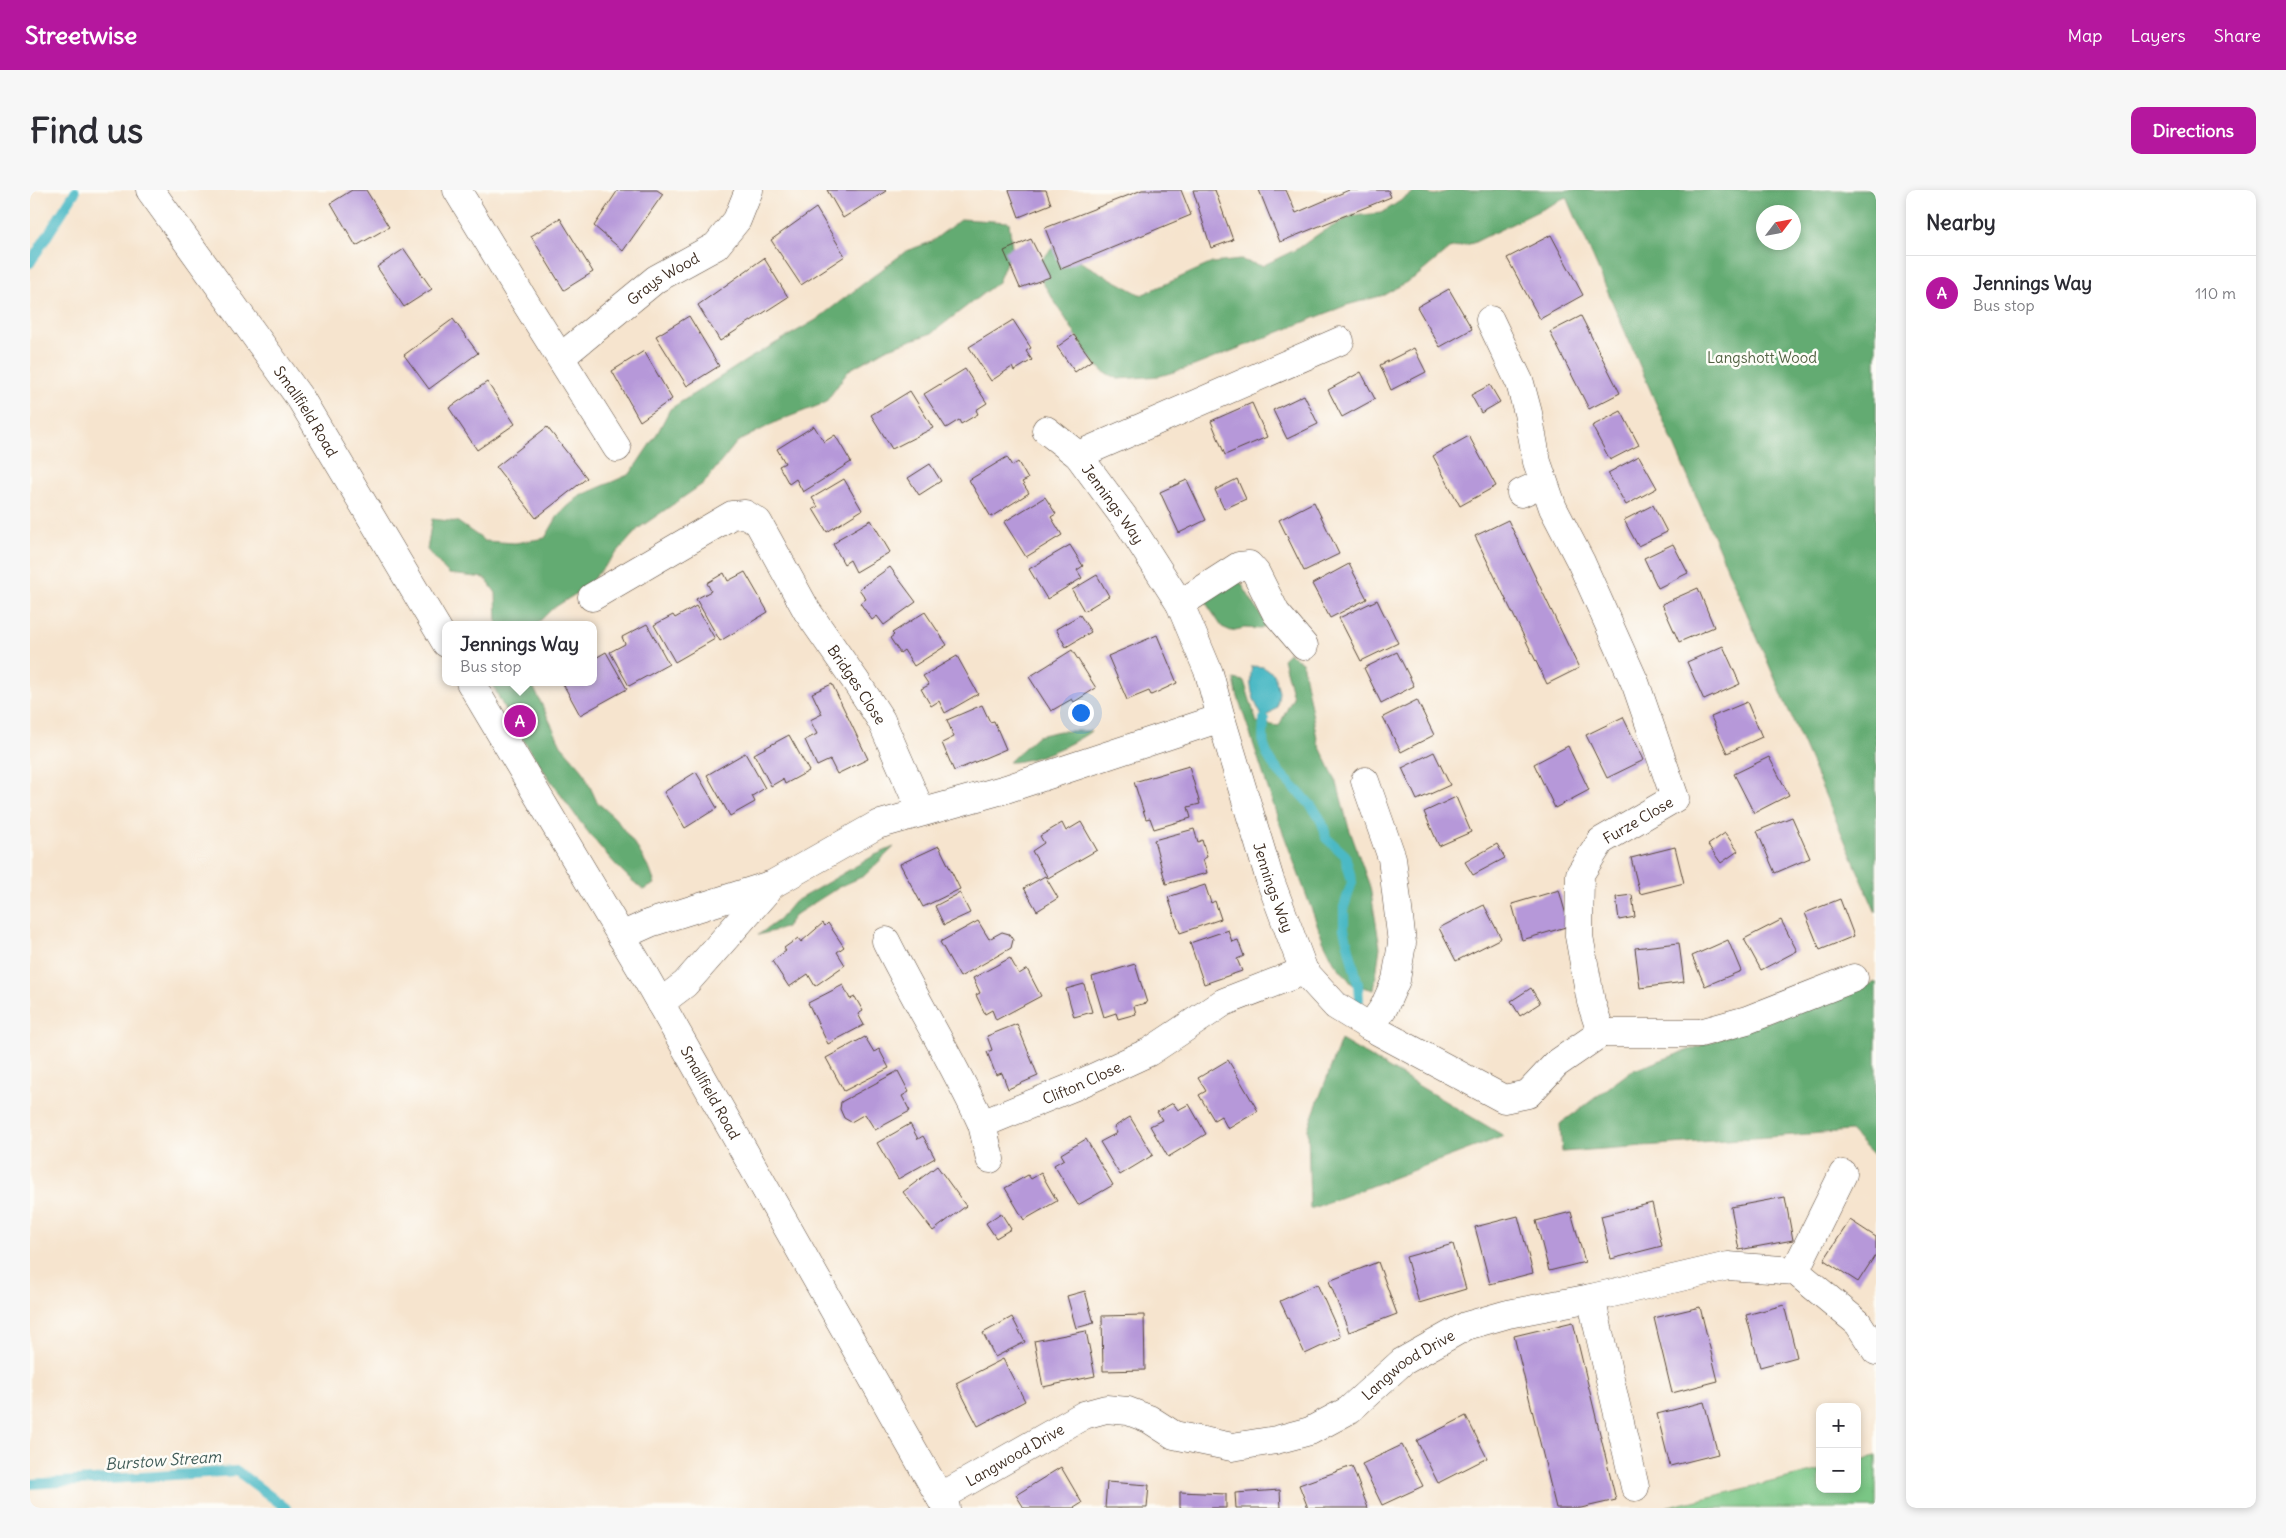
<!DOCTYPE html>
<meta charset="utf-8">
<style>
body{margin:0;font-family:Delius,sans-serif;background:#f7f7f7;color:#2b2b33}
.controls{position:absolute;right:15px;bottom:15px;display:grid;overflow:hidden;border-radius:10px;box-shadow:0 2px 8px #0003}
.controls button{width:45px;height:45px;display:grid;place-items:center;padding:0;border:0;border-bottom:1px solid #e1e1e2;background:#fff;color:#2b2b33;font:25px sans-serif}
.compass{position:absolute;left:1726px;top:15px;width:45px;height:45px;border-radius:50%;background:#fff;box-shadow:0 2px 8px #0003;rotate:58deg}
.you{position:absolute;left:1050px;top:522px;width:18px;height:18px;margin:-12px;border:4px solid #fff;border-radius:50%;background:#1a73e8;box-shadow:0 0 0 8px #1a73e833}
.badge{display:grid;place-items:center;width:32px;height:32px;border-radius:50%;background:#b5179e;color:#fff;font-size:16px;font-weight:700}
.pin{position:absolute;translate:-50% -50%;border:2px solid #fff;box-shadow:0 1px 5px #0006}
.popup{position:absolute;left:412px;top:431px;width:155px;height:65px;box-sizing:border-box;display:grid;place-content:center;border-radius:10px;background:#fff;filter:drop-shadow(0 1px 4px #0005);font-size:16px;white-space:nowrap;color:#7c7c81}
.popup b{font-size:19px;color:#2b2b33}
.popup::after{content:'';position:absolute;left:50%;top:100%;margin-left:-10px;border:10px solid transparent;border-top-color:#fff}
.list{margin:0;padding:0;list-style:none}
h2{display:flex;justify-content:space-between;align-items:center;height:65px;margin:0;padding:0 20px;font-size:21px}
h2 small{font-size:16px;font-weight:400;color:#7c7c81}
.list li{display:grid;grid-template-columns:32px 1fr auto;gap:15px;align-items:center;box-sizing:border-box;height:75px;padding:0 20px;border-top:1px solid #e1e1e2}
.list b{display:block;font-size:19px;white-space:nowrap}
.list p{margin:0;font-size:16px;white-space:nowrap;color:#7c7c81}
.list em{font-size:16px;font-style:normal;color:#7c7c81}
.map{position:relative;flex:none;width:1846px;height:1318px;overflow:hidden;border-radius:10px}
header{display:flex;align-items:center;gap:30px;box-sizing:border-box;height:70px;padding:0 25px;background:#b5179e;color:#fff}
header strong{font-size:24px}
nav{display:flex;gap:28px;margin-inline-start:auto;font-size:18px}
.intro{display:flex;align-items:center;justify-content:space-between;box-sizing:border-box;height:120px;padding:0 30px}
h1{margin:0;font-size:35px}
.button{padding:12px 22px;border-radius:10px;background:#b5179e;color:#fff;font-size:18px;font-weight:700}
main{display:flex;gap:30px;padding:0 30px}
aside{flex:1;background:#fff;border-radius:10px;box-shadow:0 2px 8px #0003}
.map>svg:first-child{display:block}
.green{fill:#7ac685;stroke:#5a7852}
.forest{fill:#63ab72;stroke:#4f6a48;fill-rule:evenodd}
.water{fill:#4bb9c5;stroke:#437272}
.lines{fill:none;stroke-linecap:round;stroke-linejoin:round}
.stream{stroke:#4bb9c5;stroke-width:10}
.building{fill:#b698d9}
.minor-casing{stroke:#574638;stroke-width:29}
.minor{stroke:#fff;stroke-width:28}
.labels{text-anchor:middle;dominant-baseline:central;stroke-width:5;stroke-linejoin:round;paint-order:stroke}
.street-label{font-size:15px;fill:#3b2a1e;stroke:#fdfcf7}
.park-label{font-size:15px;fill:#516142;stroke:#fdfcf7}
.water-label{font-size:16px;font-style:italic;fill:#415c58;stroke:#fdfcf7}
</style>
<header>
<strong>Streetwise</strong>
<nav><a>Map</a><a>Layers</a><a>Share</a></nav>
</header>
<div class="intro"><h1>Find us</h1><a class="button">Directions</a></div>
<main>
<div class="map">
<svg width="1846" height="1318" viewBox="0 0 1846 1318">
<rect width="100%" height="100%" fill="#fdfcf7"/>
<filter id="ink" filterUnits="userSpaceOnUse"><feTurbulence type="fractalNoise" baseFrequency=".02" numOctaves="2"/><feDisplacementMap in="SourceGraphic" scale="10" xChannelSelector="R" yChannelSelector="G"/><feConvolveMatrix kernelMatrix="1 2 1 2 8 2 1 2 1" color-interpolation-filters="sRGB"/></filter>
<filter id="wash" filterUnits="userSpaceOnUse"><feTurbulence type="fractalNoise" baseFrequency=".0096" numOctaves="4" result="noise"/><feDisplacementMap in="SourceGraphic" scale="20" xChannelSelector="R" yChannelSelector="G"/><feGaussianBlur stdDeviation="1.12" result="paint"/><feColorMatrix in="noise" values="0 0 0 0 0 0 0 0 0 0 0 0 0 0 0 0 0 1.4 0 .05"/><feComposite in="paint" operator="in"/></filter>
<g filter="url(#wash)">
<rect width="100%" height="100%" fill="#f6e4ce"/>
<!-- green -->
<path class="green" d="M1846,1266V1318H1635L1790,1280V1299H1827V1271Z"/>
<!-- forest -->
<g class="forest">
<path d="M1421,0H1846V723L1537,7L1443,53L1419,59L1387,86L1354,105L1317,115L1164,176L1130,186L1088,189L1072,181L1062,170L1004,79L1023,57L1111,105L1182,73L1211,70L1232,76L1269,58L1290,43L1322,26L1352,23L1385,1L1405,5ZM1734,22H1764V52H1734Z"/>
<path d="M931,29L979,32L982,58L968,92L902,143L856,159L819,180L795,213L748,231L707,252L674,293L609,338L555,398L522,419L506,435H467L466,403L455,388L419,384L397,360L402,329L428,332L455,351L485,353L515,348L529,324L550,306L600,284L628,242L640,219L720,168L786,130L876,61L901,52Z"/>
<path d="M1204,382L1237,435L1231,439L1214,438L1201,441L1192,437L1166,398Z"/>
<path d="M1259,463L1272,472L1288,553L1307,593L1318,635L1340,697L1350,757L1344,800L1322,794L1304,772L1293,750L1248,629L1207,504L1204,489L1214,491L1227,533L1249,536L1263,507L1253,469Z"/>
<path d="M462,492H501L531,555L552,579L567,612L585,628L608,659L620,680L625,694L613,700C575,669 547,628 519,588C498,557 476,527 462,492Z"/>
<path d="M1030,541H1061C1045,554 999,573 979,572L1007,546Z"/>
<path d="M864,657L834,686L809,697L765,725L755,738L728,745L749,730L764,712L845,665Z"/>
<path d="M1846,792V968L1820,941L1532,962L1530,934L1601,881Z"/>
<path d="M1311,850L1474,946L1280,1019L1278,938Z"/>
</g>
<!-- water -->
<path class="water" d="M1222,476L1233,477L1244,484L1249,502L1247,517L1234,529C1223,511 1218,497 1222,476Z"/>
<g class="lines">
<!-- stream -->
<g class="stream">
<path d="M0,73L45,2"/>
<path d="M1234,529C1234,537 1232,548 1234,556C1245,593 1292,609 1296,648L1315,665L1322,692L1314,717V739L1328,794L1329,810"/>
<path d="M0,1294L207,1281L256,1318"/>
</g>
</g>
<g id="blocks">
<!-- building -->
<g class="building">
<path d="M322,0H336L359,37L326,56L301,13Z"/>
<path d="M588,0H627L633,4L593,61L564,36Z"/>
<path d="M797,0H855L856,1L813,28Z"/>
<path d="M979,0H1016L1021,14L989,27Z"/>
<path d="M1112,0H1151L1161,25L1031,79L1015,38Z"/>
<path d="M1163,0H1185L1203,50L1181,58Z"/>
<path d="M1229,0H1256L1266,23L1319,0H1358L1361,7L1250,52Z"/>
<path d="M786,18L815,66L771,95L741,50Z"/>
<path d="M530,28L563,82L534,100L501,46Z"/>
<path d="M1521,45L1553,105L1510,129L1477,68Z"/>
<path d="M1001,49L1020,87L990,98L974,61Z"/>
<path d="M374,59L402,99L374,117L347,77Z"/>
<path d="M734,68L758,107L690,151L668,115Z"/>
<path d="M1419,99L1442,139L1410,157L1387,117Z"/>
<path d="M659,126L689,176L657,196L626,146Z"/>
<path d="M1551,126L1590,203L1559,219L1520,142Z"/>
<path d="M423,129L448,163L399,199L374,165Z"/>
<path d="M983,130L1001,158L996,161L1002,170L984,181L982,177L961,191L939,157Z"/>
<path d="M1044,145L1062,170L1045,182L1027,157Z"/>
<path d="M1384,158L1396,182L1361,200L1350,175Z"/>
<path d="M614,161L642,209L610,231L582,181Z"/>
<path d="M935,179L957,213L946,220L948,224L931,234L929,230L916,238L894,204Z"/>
<path d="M1331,182L1345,209L1312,227L1298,200Z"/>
<path d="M457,192L485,234L447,260L419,218Z"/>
<path d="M1460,195L1470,212L1451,223L1441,205Z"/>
<path d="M880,201L903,238L862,259L841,225Z"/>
<path d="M1274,205L1288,234L1257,249L1243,220Z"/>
<path d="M1222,213L1237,247L1195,265L1181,231Z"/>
<path d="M1591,221L1609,255L1580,270L1562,236Z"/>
<path d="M784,236L794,252L805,245L821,272L773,302L766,289L759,294L749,276L755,273L747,259Z"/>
<path d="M517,237L557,288L506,328L466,277Z"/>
<path d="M1439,246L1466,296L1430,316L1403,266Z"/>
<path d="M1609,266L1627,298L1596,315L1578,283Z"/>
<path d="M977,267L982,276L988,272L998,289L992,292L999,303L961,327L939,290Z"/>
<path d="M900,274L911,291L889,305L878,288Z"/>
<path d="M814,289L832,320L797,342L783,319L788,317L782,308Z"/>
<path d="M1207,289L1216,309L1194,319L1185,300Z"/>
<path d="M1157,290L1176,330L1149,343L1130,302Z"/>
<path d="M1015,307L1026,324L1021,327L1032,345L996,367L974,332Z"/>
<path d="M1284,312L1309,364L1274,381L1249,330Z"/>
<path d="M1623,315L1637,342L1608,356L1594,330Z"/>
<path d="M841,330L860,362L826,382L820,370L814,374L803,354L809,350L808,349Z"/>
<path d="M1478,330L1549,478L1517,494L1445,346Z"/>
<path d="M1643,354L1658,383L1628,398L1614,368Z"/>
<path d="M1040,355L1053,376L1047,380L1052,388L1017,409L999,379Z"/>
<path d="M1319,374L1337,409L1300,428L1282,394Z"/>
<path d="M860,377L886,412L854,435L847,426L842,430L830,413L836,409L829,399Z"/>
<path d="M715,382L738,422L690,451L666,409L681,401L677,393L694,383L698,391Z"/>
<path d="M1067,385L1079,406L1054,421L1042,400Z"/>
<path d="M1668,398L1684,437L1649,452L1632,414Z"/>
<path d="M1347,410L1368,453L1331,471L1309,428Z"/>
<path d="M666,416L685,449L645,472L624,435L643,425L645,428Z"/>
<path d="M895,422L917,455L884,476L874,460L870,463L860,448L864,445L862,443Z"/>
<path d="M1050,425L1061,442L1036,457L1026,439Z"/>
<path d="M617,434L639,474L599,496L580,462L595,454L592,447Z"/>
<path d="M1127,445L1147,493L1121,505L1119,501L1097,510L1078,466Z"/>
<path d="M1693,456L1710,494L1674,510L1657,472Z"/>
<path d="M1042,460L1066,498L1044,512L1042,509L1021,521L999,487Z"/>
<path d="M576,462L597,499L550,525L532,492H564V469Z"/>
<path d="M1367,462L1384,496L1351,513L1334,478Z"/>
<path d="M927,466L948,504L915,523L909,511L901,516L891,499L899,495L893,486Z"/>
<path d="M802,494L838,569L807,584L800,570L787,576L775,550L787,544L780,530L792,524L782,503Z"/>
<path d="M1387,510L1404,545L1371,562L1353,527Z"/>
<path d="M1717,512L1732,547L1697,563L1681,527Z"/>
<path d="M952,515L960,532L964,531L976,559L924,581L912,553L924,547L917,530Z"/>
<path d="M1593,527L1614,570L1577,588L1556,545Z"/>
<path d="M759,545L779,581L755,594L753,589L741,596L724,564Z"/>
<path d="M1538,556L1559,600L1525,618L1504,574Z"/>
<path d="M1404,562L1420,595L1387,610L1372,578Z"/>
<path d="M715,563L735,598L722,606L725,612L700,626L677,585Z"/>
<path d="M1739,567L1759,605L1724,623L1704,584Z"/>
<path d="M1159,576L1170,614L1158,617L1161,628L1124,639L1120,628L1116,629L1104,592Z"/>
<path d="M666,582L687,618L655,638L634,602Z"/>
<path d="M1426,607L1441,642L1409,656L1394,622Z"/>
<path d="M1762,627L1780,668L1745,683L1727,641Z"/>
<path d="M1051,632L1067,660L1018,688L1002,661L1014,653L1010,646L1032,633L1036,641Z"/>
<path d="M1164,639L1168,652L1172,650L1177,667L1173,669L1177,683L1136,694L1124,650Z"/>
<path d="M1695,643L1708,661L1691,673L1678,655Z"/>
<path d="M1467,654L1475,668L1443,685L1435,672Z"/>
<path d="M909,656L930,699L893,717L870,674Z"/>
<path d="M1645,657L1654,693L1610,704L1601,668Z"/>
<path d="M1015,686L1028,708L1007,721L994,698Z"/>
<path d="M1175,695L1181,713L1185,711L1191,729L1150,743L1138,707Z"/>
<path d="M1529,700L1539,736L1492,750L1482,714Z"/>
<path d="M930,703L940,723L914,735L905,716Z"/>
<path d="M1602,705L1605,727L1589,730L1586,707Z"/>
<path d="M1810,709L1824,746L1790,760L1775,723Z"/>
<path d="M1454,715L1471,748L1426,771L1409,738Z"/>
<path d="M1751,730L1767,761L1731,780L1714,749Z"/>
<path d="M948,731L959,749L972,742L979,744L983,750L981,758L930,787L910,752Z"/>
<path d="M793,733L795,736L798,733L814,757L807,762L815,775L785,796L778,784L759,797L742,771L756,761L754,758L768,748L771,752Z"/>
<path d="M1198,740L1202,752L1208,750L1214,766L1207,769L1212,781L1174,794L1160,753Z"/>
<path d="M1698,750L1711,781L1675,796L1662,766Z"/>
<path d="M1649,753L1654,792L1610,798L1605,758Z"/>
<path d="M980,768L989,784L997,779L1011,806L966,830L962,820L955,824L946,805L950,803L943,788Z"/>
<path d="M1105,774L1117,813L1104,816L1106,824L1088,829L1086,823L1074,827L1062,787Z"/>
<path d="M1054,794L1062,822L1044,827L1036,799Z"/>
<path d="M813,795L820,809L825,807L833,821L828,824L834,835L798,854L778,813Z"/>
<path d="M1501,798L1510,813L1490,826L1481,811Z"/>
<path d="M987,834L1008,886L978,899L972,883L966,885L957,862L962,860L957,846Z"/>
<path d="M835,847L844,862L849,859L859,878L814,901L796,868Z"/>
<path d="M1198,870L1228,921L1198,939L1191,926L1184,930L1169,905L1176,901L1168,888Z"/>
<path d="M868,881L879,902L872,906L880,921L845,940L835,924L821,932L814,928L810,919L811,912Z"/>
<path d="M1143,913L1148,920L1159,914L1176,944L1138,967L1120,936L1132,930L1127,922Z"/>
<path d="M1100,927L1123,965L1090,985L1070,952L1087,943L1084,937Z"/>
<path d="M880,934L888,949L893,946L905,968L868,989L847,953Z"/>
<path d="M1056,949L1083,995L1048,1015L1024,975L1034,969L1031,964Z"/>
<path d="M907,976L936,1016L903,1041L873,1002Z"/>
<path d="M1011,983L1027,1011L994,1030L975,998L998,985L1001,989Z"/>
<path d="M1755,1007L1763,1050L1709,1060L1701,1017Z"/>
<path d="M1622,1013L1632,1056L1581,1069L1571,1026Z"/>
<path d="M1541,1022L1555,1072L1519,1081L1506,1031Z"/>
<path d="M971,1023L981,1039L966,1048L956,1033Z"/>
<path d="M1488,1026L1503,1083L1460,1094L1445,1037Z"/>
<path d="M1820,1030L1846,1047V1064L1828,1092L1794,1070Z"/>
<path d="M1423,1054L1436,1099L1389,1113L1376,1067Z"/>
<path d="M1348,1072L1367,1124L1319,1142L1299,1091Z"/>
<path d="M1287,1094L1311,1147L1275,1164L1250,1111Z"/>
<path d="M1055,1101L1064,1133L1046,1138L1037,1106Z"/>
<path d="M1754,1115L1767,1167L1730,1177L1716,1125Z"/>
<path d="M1670,1117L1688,1191L1642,1203L1624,1128Z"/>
<path d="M1114,1125L1115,1180L1073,1181L1072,1126Z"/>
<path d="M982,1127L995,1152L965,1167L953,1143Z"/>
<path d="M1543,1132L1586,1310L1551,1318H1526L1484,1146Z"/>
<path d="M1056,1141L1065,1186L1013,1197L1004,1151Z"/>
<path d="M973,1169L995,1211L948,1236L926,1193Z"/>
<path d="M1674,1212L1688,1264L1640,1276L1627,1224Z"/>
<path d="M1436,1226L1457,1268L1408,1293L1387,1251Z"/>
<path d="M1372,1255L1393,1296L1352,1315L1332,1274Z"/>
<path d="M1322,1276L1338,1318H1278L1269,1295Z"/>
<path d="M1031,1277L1052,1313L1044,1318H994L986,1305Z"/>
<path d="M1077,1292L1119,1295L1117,1318H1075Z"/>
<path d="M1250,1300L1251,1318H1206L1205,1303Z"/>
<path d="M1150,1302L1196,1304V1318H1150Z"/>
</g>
</g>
</g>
<g filter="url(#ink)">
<use href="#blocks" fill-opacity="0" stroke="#574638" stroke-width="1"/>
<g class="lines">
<defs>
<g id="minor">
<path id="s1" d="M120,0L272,211L416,453"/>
<path d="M427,0L492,107L587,258"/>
<path id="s2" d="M531,167L626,89L686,56L707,30L719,0"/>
<path id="s3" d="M1016,240L1048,265L1099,334L1150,414L1179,483L1191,528L1240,690L1274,781L1306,816L1340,837L1474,909L1498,904L1526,874L1571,843L1561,812L1549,746L1550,684L1571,651L1645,608L1606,495L1551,372L1523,318L1507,272L1498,223L1490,193L1460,130"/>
<path d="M1048,265L1310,151"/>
<path d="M1491,303L1513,293"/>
<path id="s4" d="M562,407L702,325L715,324L728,332L777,421L825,490L851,530L891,621"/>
<path d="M1150,414L1209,376L1219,375L1226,383L1246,423L1274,456"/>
<path id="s5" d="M440,492L611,779L916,1318"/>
<path d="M1335,591L1362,668L1372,753L1366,790L1354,817L1340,837"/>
<path d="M591,746L620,733L743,694L847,635L976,599L1191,528"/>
<path id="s6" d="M856,751C887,813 923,872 952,934L1043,897L1119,862L1194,812L1274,781"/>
<path d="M630,813L655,794L742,695"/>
<path d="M1571,843H1670L1717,830L1824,788"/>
<path d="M952,934L960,969"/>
<path d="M1765,1081L1813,984"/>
<path d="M1561,1108L1605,1297"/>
<path id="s7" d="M910,1307L1054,1225L1076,1219L1098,1221L1119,1229L1144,1245L1202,1257L1246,1250L1280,1241L1319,1220L1372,1172L1436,1136L1478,1124L1561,1108L1698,1076L1765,1081L1828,1133L1846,1161"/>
</g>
</defs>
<!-- minor casing -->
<use href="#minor" class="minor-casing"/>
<!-- minor -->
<use href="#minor" class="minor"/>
</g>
</g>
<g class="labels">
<!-- street labels -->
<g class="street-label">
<text stroke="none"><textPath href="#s2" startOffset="129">Grays Wood</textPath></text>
<text stroke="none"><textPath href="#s1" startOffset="271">Smallfield Road</textPath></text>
<text stroke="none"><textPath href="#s3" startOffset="101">Jennings Way</textPath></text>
<text stroke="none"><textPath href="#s4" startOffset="381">Bridges Close</textPath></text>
<text stroke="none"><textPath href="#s3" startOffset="1212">Furze Close</textPath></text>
<text stroke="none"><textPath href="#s3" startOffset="520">Jennings Way</textPath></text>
<text stroke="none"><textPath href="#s6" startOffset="316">Clifton Close.</textPath></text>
<text stroke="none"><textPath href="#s5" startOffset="476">Smallfield Road</textPath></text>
<text stroke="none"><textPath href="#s7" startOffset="521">Langwood Drive</textPath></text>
<text stroke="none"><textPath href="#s7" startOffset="86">Langwood Drive</textPath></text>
</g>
<!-- park labels -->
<g class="park-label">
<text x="1732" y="167">Langshott Wood</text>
</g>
<!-- water labels -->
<g class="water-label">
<text transform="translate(133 1270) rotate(-4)">Burstow Stream</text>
</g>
</g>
</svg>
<div class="controls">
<button>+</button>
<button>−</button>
</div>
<svg class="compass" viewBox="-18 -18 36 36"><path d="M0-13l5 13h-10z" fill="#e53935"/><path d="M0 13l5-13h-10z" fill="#7c7c81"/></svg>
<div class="you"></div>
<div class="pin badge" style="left:490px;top:531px">A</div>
<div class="popup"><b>Jennings Way</b>Bus stop</div>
</div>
<aside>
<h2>Nearby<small></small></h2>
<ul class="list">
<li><span class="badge">A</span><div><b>Jennings Way</b><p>Bus stop</p></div><em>110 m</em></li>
</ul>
</aside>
</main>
